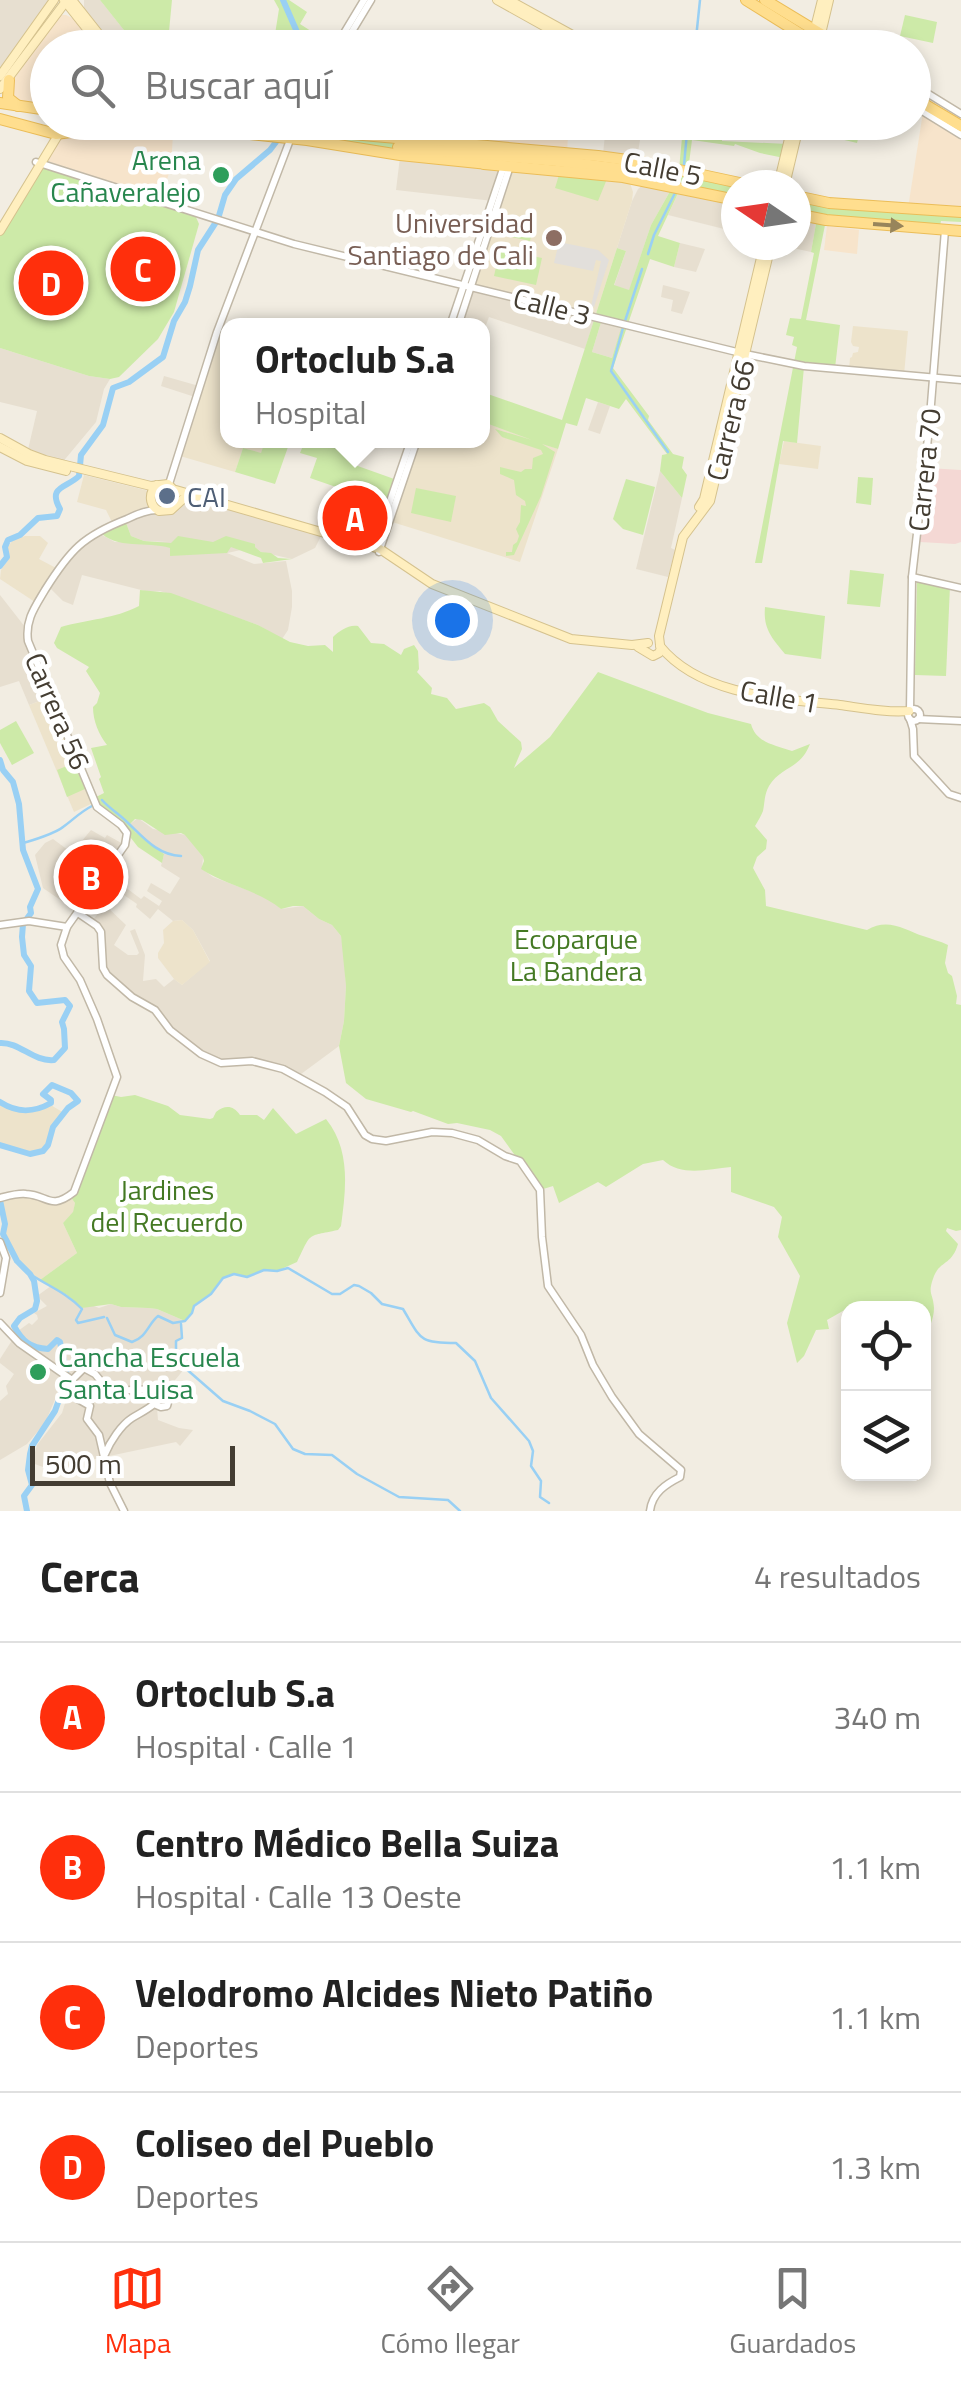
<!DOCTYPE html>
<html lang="es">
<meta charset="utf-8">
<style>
body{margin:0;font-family:"Titillium Web",sans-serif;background:#f2f2f2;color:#222}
.controls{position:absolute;right:30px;bottom:30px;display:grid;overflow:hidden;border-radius:20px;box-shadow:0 5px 15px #0003}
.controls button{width:90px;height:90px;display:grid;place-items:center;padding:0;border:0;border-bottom:2px solid #e0e0e0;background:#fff;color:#222;font:50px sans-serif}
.compass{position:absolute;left:721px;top:170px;width:90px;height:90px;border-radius:50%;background:#fff;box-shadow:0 5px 15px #0003;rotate:283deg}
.scale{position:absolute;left:30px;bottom:25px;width:205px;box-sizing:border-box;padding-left:10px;border:5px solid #443d32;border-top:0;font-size:28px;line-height:35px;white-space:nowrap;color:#443d32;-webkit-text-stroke:8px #fff;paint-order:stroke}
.you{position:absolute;left:452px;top:620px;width:35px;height:35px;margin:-25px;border:8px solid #fff;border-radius:50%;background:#1a73e8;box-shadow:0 0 0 15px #1a73e833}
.badge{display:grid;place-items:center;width:65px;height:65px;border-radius:50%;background:#ff2f0c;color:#fff;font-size:32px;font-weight:700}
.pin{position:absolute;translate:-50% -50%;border:5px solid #fff;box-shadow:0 2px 10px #0006}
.popup{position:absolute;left:220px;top:318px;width:270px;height:130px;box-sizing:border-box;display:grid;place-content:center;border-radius:20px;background:#fff;filter:drop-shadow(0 2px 8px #0005);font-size:32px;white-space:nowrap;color:#767676}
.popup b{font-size:38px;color:#222}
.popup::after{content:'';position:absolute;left:50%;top:100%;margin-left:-20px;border:20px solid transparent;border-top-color:#fff}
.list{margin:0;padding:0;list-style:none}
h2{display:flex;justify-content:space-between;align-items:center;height:130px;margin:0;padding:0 40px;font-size:42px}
h2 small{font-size:32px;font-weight:400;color:#767676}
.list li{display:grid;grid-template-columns:65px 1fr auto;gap:30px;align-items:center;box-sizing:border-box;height:150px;padding:0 40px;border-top:2px solid #e0e0e0}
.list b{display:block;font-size:38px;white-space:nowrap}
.list p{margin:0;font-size:32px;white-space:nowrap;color:#767676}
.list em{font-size:32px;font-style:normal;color:#767676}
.icon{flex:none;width:55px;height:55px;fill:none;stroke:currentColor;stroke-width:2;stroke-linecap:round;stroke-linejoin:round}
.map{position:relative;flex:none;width:961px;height:1511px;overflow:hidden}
.search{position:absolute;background:#fff;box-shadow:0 5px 15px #0003;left:30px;right:30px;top:30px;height:110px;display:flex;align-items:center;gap:25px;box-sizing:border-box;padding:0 35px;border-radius:55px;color:#767676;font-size:38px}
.sheet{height:730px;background:#fff}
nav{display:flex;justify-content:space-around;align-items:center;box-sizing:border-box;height:140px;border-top:2px solid #e0e0e0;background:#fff;font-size:28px;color:#767676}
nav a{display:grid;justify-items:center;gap:5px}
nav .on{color:#ff2f0c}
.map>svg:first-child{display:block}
.residential{fill:#e7dfd0}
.commercial{fill:#f7e4cb}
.education{fill:#ede3cb}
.medical{fill:#f4d8d4}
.green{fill:#cdeaa8;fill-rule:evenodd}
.parking{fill:#e2dfdb}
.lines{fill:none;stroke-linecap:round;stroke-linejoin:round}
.stream{stroke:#99d0f4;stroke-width:2.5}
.river{stroke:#99d0f4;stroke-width:6}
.tertiary-casing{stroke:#c1b8a7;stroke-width:9}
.secondary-casing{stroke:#d5c28e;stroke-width:10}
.primary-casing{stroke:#ebbd58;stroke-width:12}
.tertiary{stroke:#fff;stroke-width:6}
.secondary{stroke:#ffefbf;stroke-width:8}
.primary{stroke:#ffde8e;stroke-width:10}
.oneway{fill:#98855b}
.leisure-dot{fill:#2e9e5b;stroke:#fff;stroke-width:4}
.education-dot{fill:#8d6e63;stroke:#fff;stroke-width:4}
.service-dot{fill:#5c6f8a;stroke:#fff;stroke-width:4}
.labels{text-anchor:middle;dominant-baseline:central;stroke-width:9;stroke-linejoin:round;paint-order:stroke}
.leisure-label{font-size:28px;fill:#27864d;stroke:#fff;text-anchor:end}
.street-label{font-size:28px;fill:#443d32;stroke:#fff}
.education-label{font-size:28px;fill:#785e54;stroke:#fff;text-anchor:end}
.service-label{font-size:28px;fill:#4e5e75;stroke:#fff;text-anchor:start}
.park-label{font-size:28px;fill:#447923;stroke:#fff}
</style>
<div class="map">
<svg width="961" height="1511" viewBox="0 0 961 1511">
<rect width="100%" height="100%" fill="#f2ede2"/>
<!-- residential -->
<g class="residential">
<path d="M0,0H49L48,5L0,76Z"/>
<path d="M84,0H100L131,39L148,40L147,47H110L84,9Z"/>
<path d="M498,30L544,32L550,37V47H498Z"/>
<path d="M493,123H569L568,136L492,129Z"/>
<path d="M605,135L640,140L637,158L603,154Z"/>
<path d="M400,157L504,166L493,201L396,190Z"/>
<path d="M644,184L673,186L651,225L629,291L614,286L626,251L617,248L632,201L638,189Z"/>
<path d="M681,187L736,200V232L668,215Z"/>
<path d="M796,214L817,218L811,252L779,245H796Z"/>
<path d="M680,243L705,249L696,272L674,267Z"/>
<path d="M663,285L690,292L682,314L671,311L673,300L661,297Z"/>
<path d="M471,286L595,317L585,349L489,317L483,333L482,326H458Z"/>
<path d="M602,319L623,324L612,358L592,352Z"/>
<path d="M0,348L89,376L110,379L104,389L96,422L61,464L27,454L37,411L0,402Z"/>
<path d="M164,376L199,386L195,397L161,386Z"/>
<path d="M598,402L610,406L600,434L588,430Z"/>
<path d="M660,471L682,498L671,548L675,550L668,577L636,569Z"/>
<path d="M189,498L321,536L315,548L292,559L261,552L255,547L227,553L254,564L286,561L292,591V607L288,630L282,639L258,625L160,591L149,592L82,575L73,605L63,601L48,586L68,556L99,531L102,535L115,542H169L144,541L131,536L125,520Z"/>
<path d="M0,595L25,627L27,642L25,643L51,697L29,705L19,681L0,687Z"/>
<path d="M138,818L153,829L186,835L203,857L202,869L213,877L269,898L281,909L303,906L319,919L332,925L341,936L344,953L346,986L344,1021L339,1046L297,1077L275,1065L221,1063L179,1038L160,1014L135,1000L107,975L102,940L92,921L105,905L126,925L114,945L128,955H137L139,953L130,931L135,929L145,955L143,981L156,979L164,987L174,979L182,985L210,961L193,930L182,920L173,921L158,909L150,919L136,907L137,904L121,893L125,887L141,899L144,896L159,906L162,901L147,891L151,883L170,894L180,878L161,866L164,854L134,832L130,824Z"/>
<path d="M91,830L105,838L107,835L125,845L117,859L99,850L76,880L59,869L53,877L77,893L69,906L43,888L35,855L45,843L53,839L72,853Z"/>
<path d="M51,1286L67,1295L82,1308L91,1305L99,1308L111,1304L121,1307L148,1308L157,1309L185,1321L181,1322L182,1338L177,1341L175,1348L176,1358L185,1368L166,1391L172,1398L167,1407L157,1408L158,1420L179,1428L193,1430L180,1446L176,1442L95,1459L86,1456L74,1465L54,1471L32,1463L37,1445L62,1413L72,1381L65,1376L45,1423L27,1444L0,1460V1401L8,1394L6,1386L14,1374L0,1363V1359L18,1331L29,1323L32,1325L38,1319L37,1315L34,1313L47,1306L37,1296Z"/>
</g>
<!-- commercial -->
<g class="commercial">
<path d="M59,15H66L76,20L97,47L48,48L47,110L13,104L9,80Z"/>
<path d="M923,112L961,135V212L908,208Z"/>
<path d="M419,123H454L452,144L415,141Z"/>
<path d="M492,129L568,136L567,153L490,147Z"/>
<path d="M95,131L173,134L171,167L161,198L44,160L59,136Z"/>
<path d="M827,226L859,230L857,254L824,250Z"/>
</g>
<!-- education -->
<g class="education">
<path d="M510,166L546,169L630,183L633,192L632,201L595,317L471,286Z"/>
<path d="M853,326L908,331L904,375L849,369L850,358L852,357L853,353L858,352L859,347L853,346L851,342Z"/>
<path d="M219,333L227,336L228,440L265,441L261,454L243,448L235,472L180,456Z"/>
<path d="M483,422L558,449L520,562L389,521L417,441L482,440Z"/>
<path d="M784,441L821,446L818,469L779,464Z"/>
<path d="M84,475L149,491V506L147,510L113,524L106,510L77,502Z"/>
<path d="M25,536H40L48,543L39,559L56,568L35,602L0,579L1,570L8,560L7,548L13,540Z"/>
<path d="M51,697L93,803L74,812L29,705Z"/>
<path d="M182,920L193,930L210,962L182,985L174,979L158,958V953L164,943L163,930L173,921Z"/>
<path d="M0,1102L11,1108L22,1111L38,1109L49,1104L64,1113L50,1132L46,1149L30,1154L0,1145Z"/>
<path d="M25,1193L47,1201L70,1196L75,1203L73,1213L63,1223L77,1253L40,1280L17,1261L3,1234L5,1224L0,1198Z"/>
</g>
<!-- medical -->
<g class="medical">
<path d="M928,468L961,470V542L955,544L920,542Z"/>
<path d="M88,864L106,874L90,896L73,885Z"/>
</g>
<!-- green -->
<g class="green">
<path d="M100,0H172L168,42L131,39Z"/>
<path d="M274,0H289L307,12L300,24L314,33L312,41L321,47H273L279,9Z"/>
<path d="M905,15L937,22L933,43L900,36Z"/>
<path d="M682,123L722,128V141L788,144L784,158L760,153L735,144L734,146L692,140L688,171L736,185V197L650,178L401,153L301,137L302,129L679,169L682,138L669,136L670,125L681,126Z"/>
<path d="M800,123H846L843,136L858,139L857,143L798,129Z"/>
<path d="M39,164L195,215L199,224L174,312L158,339L119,377L110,379L89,376L0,348V231Z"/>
<path d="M559,175L607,179L598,201L555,188Z"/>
<path d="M673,186L681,187L658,236L680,243L674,267L650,259L613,368L649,416L648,420L673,454L684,457L682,468L687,475L682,498L660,471L662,455L667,454L626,399L619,409L586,398L577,426L566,423L558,449L542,444L555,452L541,496L514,555L506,556V552H512L513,545L517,542L519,536L516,529L520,522L521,505L526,506L525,501L516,495L514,480L500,474V467L521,472L525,469H532L533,458L543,454L541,450L502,437L495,429L532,440L483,422L482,392L562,420L617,248L626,251L614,285L629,290L651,225ZM602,319L622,325L612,358L592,352Z"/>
<path d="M796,196L961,212V222L941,221L940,226L827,217L796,210Z"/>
<path d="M498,217L533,227L530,241L493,233Z"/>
<path d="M817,218L826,220L806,320L840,325L835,368L804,367L797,443L783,441L762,563H755L797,347L792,345L794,337L786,335L790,318L801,319L814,253L811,252Z"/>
<path d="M500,249L542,258L536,285L494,276Z"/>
<path d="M265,441L288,447L275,484L235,472L243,448L261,453Z"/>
<path d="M305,441H363L355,465L397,480L388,505L310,478L317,458L300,453Z"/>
<path d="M858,477L873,478L871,505L856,503Z"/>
<path d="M626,479L655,487L643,535L623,529L613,519Z"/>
<path d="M416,488L456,496L451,522L411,513Z"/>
<path d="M125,520L131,536L144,541L171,543L178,536L213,542L226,536L255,544V547L261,552L271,553L278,558L292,559L263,563L261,558L231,547L227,553L170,556V548C147,541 116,550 99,531Z"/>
<path d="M850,570L884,574L880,607L847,604Z"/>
<path d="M917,578L950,586L946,676L915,675Z"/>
<path d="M140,590L171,593L258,625L290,642L308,646L325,645L333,652V637C339,631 349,624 358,626L371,643L384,644L401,655L404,649L414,645L418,651L419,669L417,672L432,688L431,694L447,698L456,709L484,703L490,707L498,721L521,742L522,749L514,768L550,737L598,672L708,713L751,724C756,743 775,745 792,751L810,744C800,770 781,766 769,786C764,795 765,802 763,811C761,816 758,821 755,826L767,840L766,849L757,857L753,868L765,890L766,906L867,930C888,917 905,930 923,936C931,939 940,941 948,945L945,963L948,973L952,976L957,996L956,1004L961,1005V1230L956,1231L947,1228L946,1231L958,1244C952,1265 940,1261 934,1276C927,1295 933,1292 934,1308C934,1319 928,1331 924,1340V1308H882L880,1306L873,1308H848L827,1320L829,1329L816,1330L804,1356L797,1363L787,1323L800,1276L778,1237L782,1217L774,1207L731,1192V1167C708,1169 681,1177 663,1160L643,1164L606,1187L598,1182L559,1203L553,1186L540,1190L501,1136L490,1130L457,1123L448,1124L413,1111L411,1112L366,1099L346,1083L339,1046L344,1021L346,986L341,936L332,925L319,919L303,906H293L281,909C258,890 227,886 201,869L204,861L203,857L185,835L181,833L165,835L142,820L135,819L130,824L135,832L164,854L162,863L138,847L127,833L100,810L94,798L104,793L99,779L101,777L91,748L107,745C99,735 93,721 93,707L97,703L100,693L86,671L89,667L57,648L54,643L61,627C89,619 114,619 139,606Z"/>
<path d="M765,607L825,616L821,659L785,654C772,638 763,629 765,607Z"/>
<path d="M16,721L34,753L12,765L0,743V730Z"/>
<path d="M74,763L85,789L67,797L57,770Z"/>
<path d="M111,1095L121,1097L135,1095L168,1106L180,1115L210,1119L213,1118L216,1112C225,1105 233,1105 240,1115H257L264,1120L273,1108L296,1134L326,1119C351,1150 346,1189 341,1226L338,1230C305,1237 312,1232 297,1262L277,1271L264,1270L247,1277L234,1274L223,1278L211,1294L194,1306L192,1313L185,1321L157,1309L148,1308L121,1307L111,1304L82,1308L67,1295L40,1280L77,1253L63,1223L73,1212L75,1203L70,1196Z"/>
</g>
<!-- parking -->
<path class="parking" d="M559,242L598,250L609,260L594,307L591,306L601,261L596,260L593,271L554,263Z"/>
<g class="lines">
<!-- stream -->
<g class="stream">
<path d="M825,42L833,48"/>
<path d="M695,48L700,0"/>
<path d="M684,165L688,122"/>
<path d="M648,254L654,235L675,193"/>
<path d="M625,321L642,269"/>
<path d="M623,328L611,371L668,452"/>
<path d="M102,800C109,808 119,814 127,822C143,837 157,855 181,856"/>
<path d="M23,843C31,841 56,833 63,827C73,820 80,812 92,806"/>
<path d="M30,1274C48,1286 67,1293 82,1309L76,1320L78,1323L104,1317"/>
<path d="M107,1318L115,1335L132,1342C147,1337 148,1324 158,1316L173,1323L185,1321L192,1313L194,1306L211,1294L223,1278L234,1274L247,1277L264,1270L277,1271L288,1268L332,1294H340L354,1285L359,1286L371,1293L382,1304L403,1309C421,1339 418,1343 456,1343L475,1361L491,1398L529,1441L533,1451L531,1466L541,1481L540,1497L549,1503"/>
<path d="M181,1324L182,1338L176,1341V1358L184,1367L223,1401L250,1411L275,1424L293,1449L305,1454L332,1455L357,1474L399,1497L448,1500L460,1511"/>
</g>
<!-- river -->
<g class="river">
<path d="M283,0L304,48"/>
<path d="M0,566L7,557L5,547L8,540L20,535L38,518L57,516L60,509C47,486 67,488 79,476L81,455L103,425L113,388L129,382L163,357L174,321L185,302L190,286L198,250L218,219L225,195L236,179L270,150L276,142"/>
<path d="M0,760L3,770L13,782L19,804L23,850L38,889L30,907L31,913L23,924L22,937L24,955L31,966L29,991L37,1003L65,1000L70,1006L62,1022L64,1029L65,1048L54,1060C33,1062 20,1042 0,1043"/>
<path d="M0,1102C17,1113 33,1113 51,1103V1100L43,1094L52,1085L71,1093L78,1101L68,1108L53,1127L48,1145L43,1151L30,1154L0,1145"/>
<path d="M0,1200L5,1224L3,1234L17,1261L30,1274L34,1281L37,1301L35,1309L20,1318L14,1326C22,1341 30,1348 48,1349L57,1340L60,1342L67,1377L55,1411L32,1446L30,1454L28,1470L32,1485L24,1496L27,1511"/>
</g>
<defs>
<g id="tertiary">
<path d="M335,48L364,0"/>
<path d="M342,48L371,0"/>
<path d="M914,85L961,114"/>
<path d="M914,106L961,135"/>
<path d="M36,162L294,244L745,354L804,366L961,380"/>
<path d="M450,326L504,166"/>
<path d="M458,326L510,166"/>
<path d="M169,484L217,332L290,140L293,122"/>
<path d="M374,548L411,440"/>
<path d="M379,552L417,440"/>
<path d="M912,577L961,588"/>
<circle cx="914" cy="715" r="6"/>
<path d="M910,710L912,577L929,429L945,230"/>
<path d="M910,719L913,729L914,756L949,794L961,798"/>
<path d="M918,719L961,721"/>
<path d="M78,913L97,926L101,932L103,968L107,975L132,997L155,1010L170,1030L201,1054L221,1063L252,1061L283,1069L325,1092L347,1107L365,1135L372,1139L386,1141L432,1132L452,1133L478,1140L505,1156L520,1161L540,1190L542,1237L548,1286L581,1335L593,1365L612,1397L639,1434L681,1470L680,1477C666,1484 652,1493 650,1511"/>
<path d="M0,925L29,921L67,927"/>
<path d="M0,1198C8,1196 18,1193 26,1194C48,1195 50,1211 74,1192L117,1077L97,1019L80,980L64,957L61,945L67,927L125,845L127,833L121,825L97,807L28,641C25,620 35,607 45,590C70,550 83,536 127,519C137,514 146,510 157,510"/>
<path d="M0,1242L6,1258L0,1293"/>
<path d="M0,1323L19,1343L72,1380"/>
<path d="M105,1454C110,1442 121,1425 132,1418C140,1413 147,1410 154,1404L161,1407L167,1406L169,1399L164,1392L157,1389L109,1391L95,1374L84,1368L72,1380L69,1394L90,1406L87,1419L99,1435L110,1483L124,1511"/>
</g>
<g id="secondary">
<path d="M64,0L102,48"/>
<path d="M72,0L110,48"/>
<path d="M497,0L583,48"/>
<path d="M509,0L596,48"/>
<path d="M820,38L829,0"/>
<path d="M810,48L822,0"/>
<path d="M0,76L54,0"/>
<path d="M0,89L67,0"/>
<path d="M778,185L793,122"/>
<path d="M785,185L800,122"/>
<path d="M0,231L60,132L63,122"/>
<path d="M0,438L29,454L45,460L151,486L168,484L177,493"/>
<path d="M0,447L27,461L66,471"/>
<path d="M157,485C148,493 149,505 159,511L171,510L183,499H193"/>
<path d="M176,490L380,549L432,584L571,639L632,645L648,643"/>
<path d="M699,507L704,499L764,245"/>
<path d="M660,645L659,636L683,537L710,501L771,245"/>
<path d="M660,646C700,696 782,699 840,705C862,708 887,713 909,711"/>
<path d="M638,647L653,656L659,653L661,648"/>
</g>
<g id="primary">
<path d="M746,0L823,48"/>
<path d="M765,0L844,48"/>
<path d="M9,80L8,98L18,106"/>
<path d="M914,98L961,126"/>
<path d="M0,103L48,110"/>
<path d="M0,119L56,134L107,127L250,134L307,140L400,155L488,164"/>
<path d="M219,122L598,156L642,162L749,185"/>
<path d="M398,147L557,161L662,174L674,173"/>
<path d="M484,164L623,177L736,200"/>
<path d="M796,196L829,203L961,212"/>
<path d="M796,214L826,220L961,231"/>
</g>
</defs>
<!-- tertiary casing -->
<use href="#tertiary" class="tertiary-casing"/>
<!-- secondary casing -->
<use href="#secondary" class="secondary-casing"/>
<!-- primary casing -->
<use href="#primary" class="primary-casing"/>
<!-- tertiary -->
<use href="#tertiary" class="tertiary"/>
<!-- secondary -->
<use href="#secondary" class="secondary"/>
<!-- primary -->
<use href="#primary" class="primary"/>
</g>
<!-- one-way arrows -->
<defs><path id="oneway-solid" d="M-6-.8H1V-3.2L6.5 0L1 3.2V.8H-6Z" transform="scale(2.5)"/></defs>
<use class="oneway" href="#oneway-solid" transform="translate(888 225) rotate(4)"/>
<!-- markers -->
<g class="leisure-dot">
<circle cx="221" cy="175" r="10"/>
<circle cx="38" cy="1372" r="10"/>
</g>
<circle class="education-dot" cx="554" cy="238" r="10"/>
<circle class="service-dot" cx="167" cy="496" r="10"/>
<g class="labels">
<!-- leisure labels -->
<g class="leisure-label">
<text x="201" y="159">Arena<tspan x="201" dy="32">Cañaveralejo</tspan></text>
<text x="58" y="1356" text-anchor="start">Cancha Escuela<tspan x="58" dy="32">Santa Luisa</tspan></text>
</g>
<!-- street labels -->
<g class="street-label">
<text transform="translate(663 168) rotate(11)">Calle 5</text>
<text transform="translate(552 306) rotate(14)">Calle 3</text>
<text transform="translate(730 420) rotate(-76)">Carrera 66</text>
<text transform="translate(924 470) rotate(-84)">Carrera 70</text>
<text transform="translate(779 696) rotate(10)">Calle 1</text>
<text transform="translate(58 711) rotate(67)">Carrera 56</text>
</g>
<!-- education labels -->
<g class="education-label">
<text x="534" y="222">Universidad<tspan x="534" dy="32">Santiago de Cali</tspan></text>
</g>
<!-- service labels -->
<g class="service-label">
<text x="187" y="496">CAI</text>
</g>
<!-- park labels -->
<g class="park-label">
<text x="576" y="938">Ecoparque<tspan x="576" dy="32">La Bandera</tspan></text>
<text x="167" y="1189">Jardines<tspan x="167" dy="32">del Recuerdo</tspan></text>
</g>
</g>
</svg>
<div class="controls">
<button><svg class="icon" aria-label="locate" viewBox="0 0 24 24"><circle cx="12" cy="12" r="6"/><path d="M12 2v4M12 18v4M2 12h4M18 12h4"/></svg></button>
<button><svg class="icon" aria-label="layers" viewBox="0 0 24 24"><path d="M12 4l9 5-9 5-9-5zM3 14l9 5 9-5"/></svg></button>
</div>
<svg class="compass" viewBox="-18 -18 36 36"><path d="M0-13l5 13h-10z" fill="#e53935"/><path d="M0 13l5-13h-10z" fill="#767676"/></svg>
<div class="scale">500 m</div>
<div class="you"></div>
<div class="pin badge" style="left:355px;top:518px">A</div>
<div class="popup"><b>Ortoclub S.a</b>Hospital</div>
<div class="pin badge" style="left:91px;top:877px">B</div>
<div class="pin badge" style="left:143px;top:269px">C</div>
<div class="pin badge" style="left:51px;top:283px">D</div>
<div class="search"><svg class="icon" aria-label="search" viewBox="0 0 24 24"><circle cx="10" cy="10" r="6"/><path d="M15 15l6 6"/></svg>Buscar aquí</div>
</div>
<section class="sheet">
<h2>Cerca<small>4 resultados</small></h2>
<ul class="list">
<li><span class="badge">A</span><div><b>Ortoclub S.a</b><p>Hospital · Calle 1</p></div><em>340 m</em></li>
<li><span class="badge">B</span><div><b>Centro Médico Bella Suiza</b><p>Hospital · Calle 13 Oeste</p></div><em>1.1 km</em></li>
<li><span class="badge">C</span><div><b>Velodromo Alcides Nieto Patiño</b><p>Deportes</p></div><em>1.1 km</em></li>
<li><span class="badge">D</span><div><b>Coliseo del Pueblo</b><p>Deportes</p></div><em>1.3 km</em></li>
</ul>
</section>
<nav>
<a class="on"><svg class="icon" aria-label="map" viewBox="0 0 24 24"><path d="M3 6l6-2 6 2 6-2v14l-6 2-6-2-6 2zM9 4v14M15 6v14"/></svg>Mapa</a>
<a><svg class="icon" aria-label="directions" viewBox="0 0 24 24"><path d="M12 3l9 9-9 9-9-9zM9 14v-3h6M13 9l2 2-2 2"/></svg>Cómo llegar</a>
<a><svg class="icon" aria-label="saved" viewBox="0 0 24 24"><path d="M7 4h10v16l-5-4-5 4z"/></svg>Guardados</a>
</nav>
